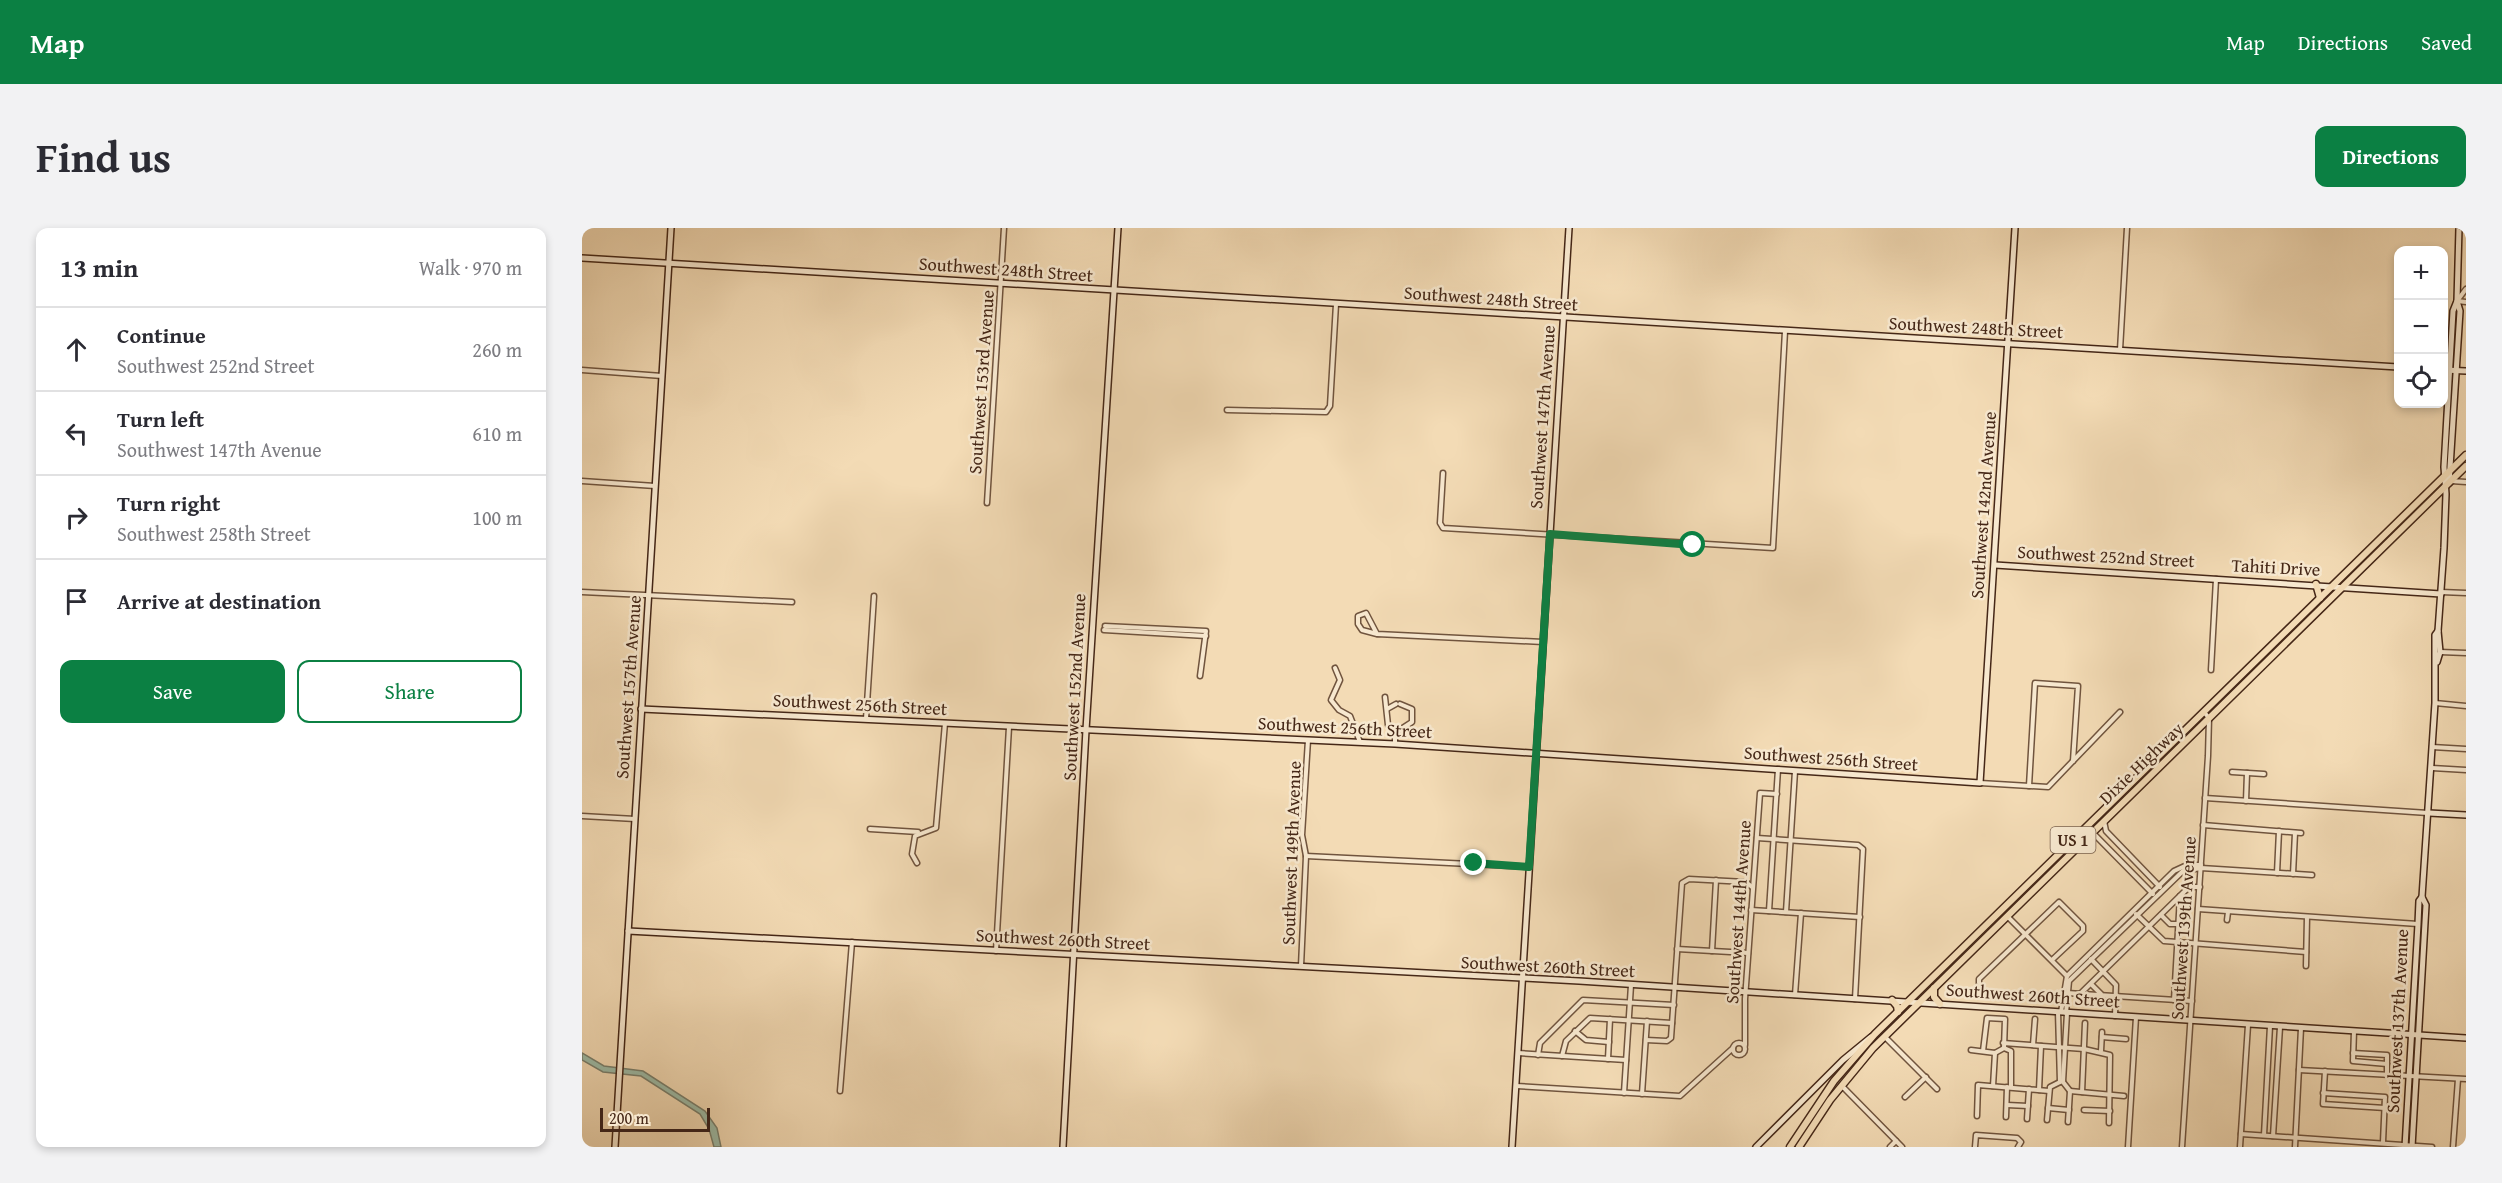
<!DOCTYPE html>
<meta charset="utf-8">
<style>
body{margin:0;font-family:"Gentium Book Plus",serif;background:#f2f2f3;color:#2b2b33}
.controls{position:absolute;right:18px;top:18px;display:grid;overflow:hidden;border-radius:12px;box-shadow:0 3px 9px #0003}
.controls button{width:54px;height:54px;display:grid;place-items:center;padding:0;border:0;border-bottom:2px solid #e1e1e2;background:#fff;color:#2b2b33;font:30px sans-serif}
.scale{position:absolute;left:18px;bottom:15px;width:110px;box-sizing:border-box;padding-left:6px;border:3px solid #452717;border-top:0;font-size:16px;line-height:21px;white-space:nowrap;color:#452717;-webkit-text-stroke:4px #f7e8cf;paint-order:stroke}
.stop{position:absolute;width:18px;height:18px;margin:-14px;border:4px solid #0b8043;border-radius:50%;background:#fff}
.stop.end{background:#0b8043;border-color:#fff;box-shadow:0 2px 6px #0008}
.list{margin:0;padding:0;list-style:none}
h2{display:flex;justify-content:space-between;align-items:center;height:78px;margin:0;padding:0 24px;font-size:26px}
h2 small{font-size:20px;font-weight:400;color:#7c7c81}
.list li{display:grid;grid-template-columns:39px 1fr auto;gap:18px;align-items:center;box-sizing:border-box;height:84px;padding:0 24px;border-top:2px solid #e1e1e2}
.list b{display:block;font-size:22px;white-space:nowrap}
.list p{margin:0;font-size:20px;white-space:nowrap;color:#7c7c81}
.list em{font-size:20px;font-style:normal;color:#7c7c81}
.actions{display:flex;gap:12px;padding:18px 24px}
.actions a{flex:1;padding:14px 0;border:2px solid #0b8043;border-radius:12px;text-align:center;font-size:21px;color:#0b8043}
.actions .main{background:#0b8043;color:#fff}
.icon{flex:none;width:33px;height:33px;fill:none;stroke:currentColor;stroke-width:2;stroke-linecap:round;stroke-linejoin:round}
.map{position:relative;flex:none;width:1884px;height:919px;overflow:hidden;border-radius:12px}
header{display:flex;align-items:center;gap:36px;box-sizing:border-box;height:84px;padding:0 30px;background:#0b8043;color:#fff}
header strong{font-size:28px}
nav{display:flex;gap:33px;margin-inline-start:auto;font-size:21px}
.intro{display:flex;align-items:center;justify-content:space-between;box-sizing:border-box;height:144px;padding:0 36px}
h1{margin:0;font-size:42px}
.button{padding:15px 27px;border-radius:12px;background:#0b8043;color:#fff;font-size:21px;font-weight:700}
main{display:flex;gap:36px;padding:0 36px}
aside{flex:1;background:#fff;border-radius:12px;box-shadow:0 3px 9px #0003}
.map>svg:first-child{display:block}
.water{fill:#9dbca8;stroke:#7a806e;stroke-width:1.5}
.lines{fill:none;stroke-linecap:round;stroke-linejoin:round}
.street-casing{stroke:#70543e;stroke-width:7}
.secondary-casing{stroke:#452717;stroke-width:8}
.highway-casing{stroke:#452717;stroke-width:9}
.street{stroke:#f7e8cf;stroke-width:4}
.secondary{stroke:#f7e8cf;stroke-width:5}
.highway{stroke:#f3dbb5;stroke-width:6}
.route{stroke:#0b8043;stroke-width:8}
.labels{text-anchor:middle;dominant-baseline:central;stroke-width:5;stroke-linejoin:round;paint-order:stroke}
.shield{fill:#f7e8cf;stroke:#7a614e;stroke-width:1.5}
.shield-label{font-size:16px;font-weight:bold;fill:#452717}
.street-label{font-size:18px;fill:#452717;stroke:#f7e8cf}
</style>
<header>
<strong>Map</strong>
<nav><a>Map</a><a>Directions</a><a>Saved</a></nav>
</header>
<div class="intro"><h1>Find us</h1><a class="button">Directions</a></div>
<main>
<aside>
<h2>13 min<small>Walk · 970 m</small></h2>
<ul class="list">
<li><svg class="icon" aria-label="ahead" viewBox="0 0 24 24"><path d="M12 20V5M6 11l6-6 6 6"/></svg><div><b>Continue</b><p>Southwest 252nd Street</p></div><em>260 m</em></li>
<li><svg class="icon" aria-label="left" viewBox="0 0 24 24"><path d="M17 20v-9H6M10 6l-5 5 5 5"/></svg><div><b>Turn left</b><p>Southwest 147th Avenue</p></div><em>610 m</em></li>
<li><svg class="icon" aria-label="right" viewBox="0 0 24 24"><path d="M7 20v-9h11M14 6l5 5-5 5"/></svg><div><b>Turn right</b><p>Southwest 258th Street</p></div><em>100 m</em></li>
<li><svg class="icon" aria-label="arrive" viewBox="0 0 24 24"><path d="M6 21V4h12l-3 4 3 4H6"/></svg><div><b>Arrive at destination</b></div></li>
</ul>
<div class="actions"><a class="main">Save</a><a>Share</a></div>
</aside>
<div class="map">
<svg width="1884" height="919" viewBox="0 0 1884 919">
<rect width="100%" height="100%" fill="#f3dbb5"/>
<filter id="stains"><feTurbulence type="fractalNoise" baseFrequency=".00333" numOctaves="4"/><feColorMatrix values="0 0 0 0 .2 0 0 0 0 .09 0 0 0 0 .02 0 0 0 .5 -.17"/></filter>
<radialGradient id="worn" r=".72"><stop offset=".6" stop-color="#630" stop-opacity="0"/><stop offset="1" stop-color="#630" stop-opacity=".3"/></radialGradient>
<!-- water -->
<path class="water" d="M0,825L22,838L61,843L123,883L135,900L139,919H132L127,901L118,886L59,848L21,844L0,832Z"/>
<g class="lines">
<defs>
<g id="street">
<path d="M1884,61L1875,73L1884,74"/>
<path d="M1538,122L1545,0"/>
<path d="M0,142L80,148"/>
<path d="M645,182L744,184L748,178L754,76"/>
<path d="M861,245L858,295L861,300L1191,320L1203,103"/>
<path d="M0,253L73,258"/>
<path d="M1869,253L1884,254"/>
<path d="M405,275L422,0"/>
<path d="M0,364L210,374"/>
<path d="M1859,364L1884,365"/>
<path d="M523,398L624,403L618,448"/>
<path d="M522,402L624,408"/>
<path d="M795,406L784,385L776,388V396L780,402L795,406L961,414"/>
<path d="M1858,424L1884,425"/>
<path d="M753,440L758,452L749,472L757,482L768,488L778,514"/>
<path d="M1629,442L1634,351"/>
<path d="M803,469L806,497L813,505V516"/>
<path d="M1853,475L1884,478"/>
<path d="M805,481L814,476"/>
<path d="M284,491L292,368"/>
<path d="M813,505L830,494V481L818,476"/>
<path d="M1850,519L1884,521"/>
<path d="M1850,540L1884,542"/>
<path d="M1650,544L1682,546"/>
<path d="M1398,555L1466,559L1538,484"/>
<path d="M1447,558L1453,455L1496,458L1491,533"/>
<path d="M1623,570L1846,585"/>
<path d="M1664,573L1665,545"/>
<path d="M0,588L53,591"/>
<path d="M1522,593L1524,603L1578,659"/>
<path d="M1621,597L1719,605"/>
<path d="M288,601L336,604"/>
<path d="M1511,605L1571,666"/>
<path d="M1175,610L1276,617L1281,621L1273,771"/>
<path d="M724,628L947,639"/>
<path d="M335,635L330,626L333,608L354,600L363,495"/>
<path d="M1695,645L1697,603"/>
<path d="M1711,646L1713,605"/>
<path d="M1616,681L1836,696"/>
<path d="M1169,682L1278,689"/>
<path d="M1187,683L1196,541"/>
<path d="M1204,684L1213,543"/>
<path d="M1554,686L1582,713L1724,724"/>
<path d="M1579,687L1588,696H1596"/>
<path d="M1425,688L1485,748"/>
<path d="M1645,692L1646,684"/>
<path d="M1095,721L1166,725"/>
<path d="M414,723L427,499"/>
<path d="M1130,723L1134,652"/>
<path d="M1509,731L1534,757L1533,788"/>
<path d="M719,738L724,628L720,607L726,512"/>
<path d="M1724,738L1725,689"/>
<path d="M1397,755V751L1477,674L1501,698V703L1470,732"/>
<path d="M1509,756L1519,766"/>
<path d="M1485,765L1610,773"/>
<path d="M1498,766L1607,659H1618"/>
<path d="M1213,767L1219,685"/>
<path d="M1592,772L1598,668"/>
<path d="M1476,784L1478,854"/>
<path d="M1479,784L1485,748L1592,643L1605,637H1619"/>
<path d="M1484,785L1487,753L1601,643L1619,640L1730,647"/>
<path d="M993,803L1004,812L1027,814"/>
<path d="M1772,803L1771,833L1805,836"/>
<path d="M1303,809L1355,861"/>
<path d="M1520,809L1544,811"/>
<path d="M1064,812L1085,813L1089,810L1100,655L1107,651L1164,654L1170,659"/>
<circle cx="1157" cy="821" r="6"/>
<path d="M1421,815L1502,821L1528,827L1527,895"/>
<path d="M1163,817V771L1178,565L1195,566"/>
<path d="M1451,817L1453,791"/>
<path d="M1422,820L1429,823V859"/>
<path d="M1389,822L1413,825L1422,820"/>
<path d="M1401,823L1405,790L1423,791L1422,820"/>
<path d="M1519,823L1520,804"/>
<path d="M936,825L1044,832"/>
<path d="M1771,825L1805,827V847"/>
<path d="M956,827L958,815L1001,772L1092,777"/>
<path d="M980,828L984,813L1008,790L1090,795"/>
<path d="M1026,831L1028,791"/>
<path d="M1717,842L1884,851"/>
<path d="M1743,843L1741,876L1803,880"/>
<path d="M1481,854L1485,785"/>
<path d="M1481,854L1488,863L1486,894"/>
<path d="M934,858L1098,868L1151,820"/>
<path d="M1260,858L1320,919"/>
<path d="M1411,858L1413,825"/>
<path d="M1457,862L1459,818"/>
<path d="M258,863L270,714"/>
<path d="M1488,863L1542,868"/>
<path d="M1500,864L1503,795"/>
<path d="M1042,865L1049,757"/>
<path d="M1741,865L1803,869L1801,914"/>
<path d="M1060,866L1065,793"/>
<path d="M1323,869L1344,849"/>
<path d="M1425,877L1446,878"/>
<path d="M1466,880L1487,882"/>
<path d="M1502,882L1528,883"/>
<path d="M1395,888L1396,857L1467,863"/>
<path d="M1424,889L1425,859"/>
<path d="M1445,891L1447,861"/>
<path d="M1465,892L1468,859L1478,854"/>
<path d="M1659,906L1850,919"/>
<path d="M1682,907L1688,798"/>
<path d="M1691,908L1698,799"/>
<path d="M1308,919L1314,913"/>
<path d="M1393,919L1394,907L1435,910L1439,914L1436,919"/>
<path d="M1546,919L1554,789"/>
<path d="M1600,919L1626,528L1627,490L1622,484"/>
<path d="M1658,919L1666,797"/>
<path d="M1713,919L1719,800"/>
<path d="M1871,919L1876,851"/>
</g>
<g id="secondary">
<path d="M0,30L1816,139"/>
<path d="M1862,142L1884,143"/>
<path d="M1867,255L1878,83L1875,73L1877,0"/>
<path d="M1413,337L1859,366"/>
<path d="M1855,434L1858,424L1856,403"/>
<path d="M59,481L813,516L1398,555L1433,0"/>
<path d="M1847,585L1884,587"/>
<path d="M46,703L997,753L1884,810"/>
<path d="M33,919L89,0"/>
<path d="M481,919L504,502L536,0"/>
<path d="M930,919L987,0"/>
<path d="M1174,919L1261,832L1289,809"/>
<path d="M1823,919L1836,696L1837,673L1840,669L1853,475V407L1856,403L1862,320L1864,266L1862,239L1871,83L1875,73"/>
<path d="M1830,919L1844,677L1840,669"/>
</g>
<g id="highway">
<path d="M1734,356L1738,370"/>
<path d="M1352,760V769L1358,776"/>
<path d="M1310,772L1315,778L1316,784"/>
<path d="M1208,919L1252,853L1293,806L1884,227"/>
<path d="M1217,919L1248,872L1291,820L1884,238"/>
</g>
</defs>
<!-- street casing -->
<use href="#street" class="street-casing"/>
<!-- secondary casing -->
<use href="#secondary" class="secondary-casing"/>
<!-- highway casing -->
<use href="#highway" class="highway-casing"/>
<!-- street -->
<use href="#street" class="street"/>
<!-- secondary -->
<use href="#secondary" class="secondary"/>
<!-- highway -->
<use href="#highway" class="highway"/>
</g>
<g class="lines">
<!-- route -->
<path class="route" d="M892,635L947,639L968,306L1111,317"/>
</g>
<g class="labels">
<!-- shield labels -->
<rect class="shield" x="1468.5" y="599" width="45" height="26" rx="4.5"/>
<g class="shield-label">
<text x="1491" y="612">US 1</text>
</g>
<!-- street labels -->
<g class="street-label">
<text transform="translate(424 41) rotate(4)">Southwest 248th Street</text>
<text transform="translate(909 70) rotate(4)">Southwest 248th Street</text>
<text transform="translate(1394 99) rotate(3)">Southwest 248th Street</text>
<text transform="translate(399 154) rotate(-86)">Southwest 153rd Avenue</text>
<text transform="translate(960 189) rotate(-86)">Southwest 147th Avenue</text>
<text transform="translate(1401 277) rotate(-86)">Southwest 142nd Avenue</text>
<text transform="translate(1524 328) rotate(3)">Southwest 252nd Street</text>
<text transform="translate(1694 339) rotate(3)">Tahiti Drive</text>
<text transform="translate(46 459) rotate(-86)">Southwest 157th Avenue</text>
<text transform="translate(492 459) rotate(-87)">Southwest 152nd Avenue</text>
<text transform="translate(278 476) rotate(3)">Southwest 256th Street</text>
<text transform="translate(763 499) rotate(3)">Southwest 256th Street</text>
<text transform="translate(1249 530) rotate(4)">Southwest 256th Street</text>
<text transform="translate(1559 535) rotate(-44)">Dixie Highway</text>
<text transform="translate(709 625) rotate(-88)">Southwest 149th Avenue</text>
<text transform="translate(1156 684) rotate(-86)">Southwest 144th Avenue</text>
<text transform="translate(1601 700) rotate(-86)">Southwest 139th Avenue</text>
<text transform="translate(481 711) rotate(3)">Southwest 260th Street</text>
<text transform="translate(966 738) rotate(3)">Southwest 260th Street</text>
<text transform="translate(1451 767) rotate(4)">Southwest 260th Street</text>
<text transform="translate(1815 793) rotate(-87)">Southwest 137th Avenue</text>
</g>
</g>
<rect width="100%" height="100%" filter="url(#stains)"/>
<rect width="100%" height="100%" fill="url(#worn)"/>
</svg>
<div class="controls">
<button>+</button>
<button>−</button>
<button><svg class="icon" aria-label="locate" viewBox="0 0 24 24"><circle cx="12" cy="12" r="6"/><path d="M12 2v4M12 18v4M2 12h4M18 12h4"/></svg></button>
</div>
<div class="scale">200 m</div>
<div class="stop" style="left:1111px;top:317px"></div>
<div class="stop end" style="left:892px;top:635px"></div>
</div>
</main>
